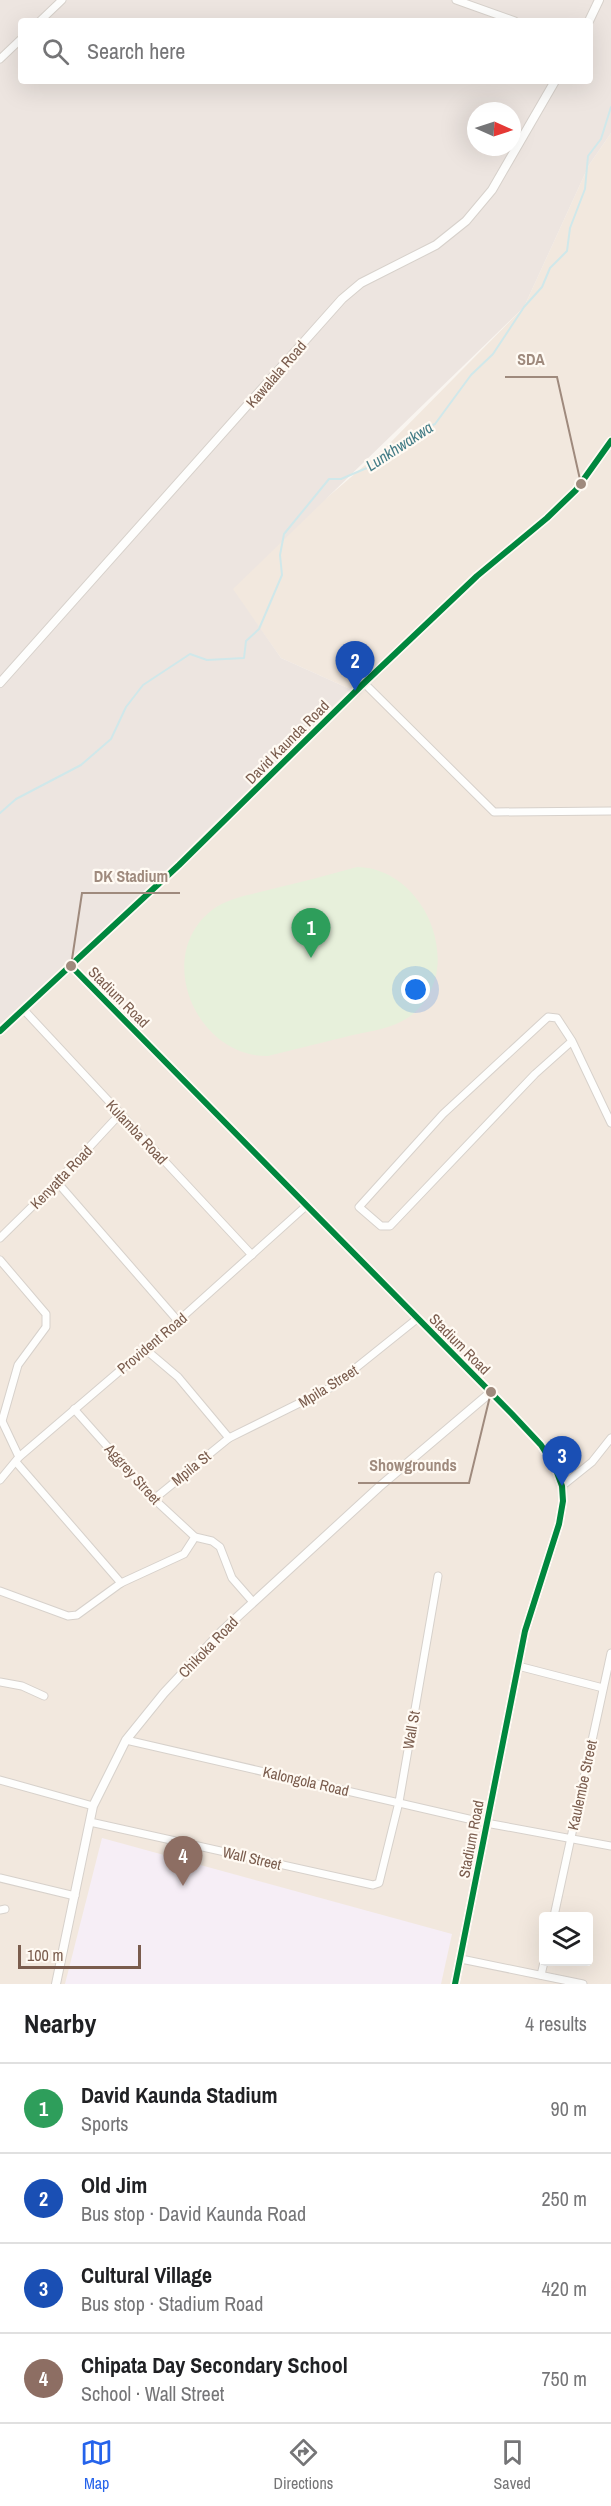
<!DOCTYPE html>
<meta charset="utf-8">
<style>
body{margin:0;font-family:"Archivo Narrow",sans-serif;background:#f2f2f2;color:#202124}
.controls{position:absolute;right:18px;bottom:18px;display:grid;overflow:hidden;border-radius:6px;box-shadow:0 6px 24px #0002}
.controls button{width:54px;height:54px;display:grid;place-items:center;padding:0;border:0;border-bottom:2px solid #e0e0e0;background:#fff;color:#202124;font:30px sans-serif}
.compass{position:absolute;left:467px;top:102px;width:54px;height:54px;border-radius:50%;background:#fff;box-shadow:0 6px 24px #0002;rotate:93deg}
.scale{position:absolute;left:18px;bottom:15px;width:123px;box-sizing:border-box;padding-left:6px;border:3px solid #7a5c4d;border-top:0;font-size:16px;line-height:21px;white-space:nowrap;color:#7a5c4d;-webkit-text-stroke:4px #fffaf3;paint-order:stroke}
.you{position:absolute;left:416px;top:990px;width:21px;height:21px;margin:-15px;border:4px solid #fff;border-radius:50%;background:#1a73e8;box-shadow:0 0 0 9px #1a73e833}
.badge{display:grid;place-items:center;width:39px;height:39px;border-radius:50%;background:#2563eb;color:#fff;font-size:20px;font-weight:700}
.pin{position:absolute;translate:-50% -50px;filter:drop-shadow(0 2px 3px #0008)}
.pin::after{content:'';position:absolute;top:32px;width:21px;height:18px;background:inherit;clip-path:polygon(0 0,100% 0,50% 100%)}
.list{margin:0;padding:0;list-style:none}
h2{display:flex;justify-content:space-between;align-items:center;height:78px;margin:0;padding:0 24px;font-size:26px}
h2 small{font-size:20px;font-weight:400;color:#757577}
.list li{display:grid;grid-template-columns:39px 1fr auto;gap:18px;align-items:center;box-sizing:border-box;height:90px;padding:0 24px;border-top:2px solid #e0e0e0}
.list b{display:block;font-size:22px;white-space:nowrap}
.list p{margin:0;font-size:20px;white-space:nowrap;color:#757577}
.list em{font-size:20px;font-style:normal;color:#757577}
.icon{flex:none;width:33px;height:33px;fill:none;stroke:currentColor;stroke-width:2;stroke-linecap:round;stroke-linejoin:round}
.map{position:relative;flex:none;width:611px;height:1984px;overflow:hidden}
.search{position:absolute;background:#fff;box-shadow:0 6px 24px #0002;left:18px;right:18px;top:18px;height:66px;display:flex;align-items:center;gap:15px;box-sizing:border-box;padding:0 21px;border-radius:6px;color:#757577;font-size:22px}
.sheet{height:438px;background:#fff}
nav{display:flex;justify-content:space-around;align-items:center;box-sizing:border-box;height:84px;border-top:2px solid #e0e0e0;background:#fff;font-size:16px;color:#757577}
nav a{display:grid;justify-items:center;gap:3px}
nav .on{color:#2563eb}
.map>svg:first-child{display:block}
.residential{fill:#f2e8de;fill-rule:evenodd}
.industrial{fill:#ede5e0;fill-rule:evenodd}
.education{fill:#f6eef6}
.green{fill:#e7f0db}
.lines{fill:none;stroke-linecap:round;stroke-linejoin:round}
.stream{stroke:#d0e8ea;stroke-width:2}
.minor-casing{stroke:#d7d1cb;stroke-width:9}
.tertiary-casing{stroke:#d7d1cb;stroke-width:10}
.minor{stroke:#fefefd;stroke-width:7}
.tertiary{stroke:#fefefd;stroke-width:8}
.cycleway-casing{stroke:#fffaf3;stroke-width:10}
.cycleway{stroke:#00873e;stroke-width:6}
.labels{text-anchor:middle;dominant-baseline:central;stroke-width:4.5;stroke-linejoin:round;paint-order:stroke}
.street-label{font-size:15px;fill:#7a5c4d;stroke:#fffaf3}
.water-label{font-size:16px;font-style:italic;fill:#437c86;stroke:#fffaf3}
.leader{fill:none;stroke:#9f8a7d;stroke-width:2}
.callout-dot{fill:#9f8a7d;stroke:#fffaf3;stroke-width:2}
.callout-label{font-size:16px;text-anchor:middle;font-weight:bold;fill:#9f8a7d;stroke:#fffaf3;stroke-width:4.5;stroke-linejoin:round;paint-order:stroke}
</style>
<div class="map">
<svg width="611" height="1984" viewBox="0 0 611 1984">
<rect width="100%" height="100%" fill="#f9f5f0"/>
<!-- residential -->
<path class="residential" d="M611,133V1984H0V1036L350,689L281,658L232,589L267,549L385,448L524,307L589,165ZM544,1916H588V1962H544Z"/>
<!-- industrial -->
<path class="industrial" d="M0,0H611V133L589,165L524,307L233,589L281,658L350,689L0,1034ZM21,21H590V81H21ZM476,111H512V147H476Z"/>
<!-- education -->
<path class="education" d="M102,1838L452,1934L441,1984H65Z"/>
<!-- green -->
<path class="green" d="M357,867C427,868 469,973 409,1017C393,1028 372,1031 353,1035C325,1042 296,1049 268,1056C196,1057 153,956 212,910C228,898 250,895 268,890C298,883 328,875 357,867Z"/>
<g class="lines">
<!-- stream -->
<path class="stream" d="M0,813L16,799L81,765L111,739L126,707L143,685L190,654L207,660L244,658L246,641L259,629L282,575L280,555L284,534L329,479H341L376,464L404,439L435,424L471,375L493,354L524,307L542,287L550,268L567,251L570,228L585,189L588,156L601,139L611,107"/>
<defs>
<g id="minor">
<path d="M456,0L515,21"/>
<path d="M40,21L62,0"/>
<path d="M0,59L21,39"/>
<path d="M364,683L494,812L611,811"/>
<path d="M23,1009L252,1255"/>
<path d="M572,1041L535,1074L390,1226H381L359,1207L443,1114L548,1017L557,1018L572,1041L611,1123"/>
<path d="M57,1182L178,1321"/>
<path d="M0,1238L57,1182L120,1114"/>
<path d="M0,1260L46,1314V1327L18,1365L2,1421"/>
<path d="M145,1349L178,1377L229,1438"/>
<path d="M74,1409L154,1499L195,1537L212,1541L220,1547L232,1578L253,1602"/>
<path d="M1,1419L19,1457"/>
<path d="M16,1462L121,1583"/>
<path d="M0,1480L19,1457L178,1321L306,1206"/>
<path d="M562,1486L592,1462L611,1438"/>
<path d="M154,1499L229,1438L332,1387L418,1318"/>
<path d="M0,1591L68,1616L77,1615L121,1583L184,1554L195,1537"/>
<path d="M518,1666L603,1688"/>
<path d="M0,1682L22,1686L44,1696"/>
<path d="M126,1740L486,1823L611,1846"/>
<path d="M0,1780L93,1806"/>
<path d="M90,1822L373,1885L379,1883L399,1802L438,1576"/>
<path d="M0,1878L75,1896"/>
<path d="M0,1910L5,1909"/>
<path d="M554,1916L611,1653"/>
<path d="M461,1959L583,1984"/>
<path d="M541,1975L544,1962"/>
</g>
<g id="tertiary">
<path d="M589,21L599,0"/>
<path d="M0,683L342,299L361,283L436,245L466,221L492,190L555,81"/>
<path d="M71,966L512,1414L541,1445L555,1467L562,1486L563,1501L559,1524L525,1631L455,1984"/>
<path d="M0,1031L179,865L361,686L477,576L547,518L576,490L611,441"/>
<path d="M56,1984L93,1806L126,1740L164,1693L222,1631L379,1487L491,1392"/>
</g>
</defs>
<!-- minor casing -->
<use href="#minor" class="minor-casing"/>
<!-- tertiary casing -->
<use href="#tertiary" class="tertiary-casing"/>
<!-- minor -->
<use href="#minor" class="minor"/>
<!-- tertiary -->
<use href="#tertiary" class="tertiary"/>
<defs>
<g id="cycleway">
<path d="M71,966L512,1414L541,1445L555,1467L562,1486L563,1501L559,1524L525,1631L455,1984"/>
<path d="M0,1031L179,865L361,686L477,576L547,518L576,490L611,441"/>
</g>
</defs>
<!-- cycleway casing -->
<use href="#cycleway" class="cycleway-casing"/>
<!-- cycleway -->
<use href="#cycleway" class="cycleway"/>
</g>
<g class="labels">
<!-- street labels -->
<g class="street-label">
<text transform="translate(276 374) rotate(-49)">Kawalala Road</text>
<text transform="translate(287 742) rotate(-45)">David Kaunda Road</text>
<text transform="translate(119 997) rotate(45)">Stadium Road</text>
<text transform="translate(137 1132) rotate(47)">Kulamba Road</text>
<text transform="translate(61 1177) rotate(-46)">Kenyatta Road</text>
<text transform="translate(152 1343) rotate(-40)">Provident Road</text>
<text transform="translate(460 1344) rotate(45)">Stadium Road</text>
<text transform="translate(328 1386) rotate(-32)">Mpila Street</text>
<text transform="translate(191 1468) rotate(-39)">Mpila St</text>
<text transform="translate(133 1474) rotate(48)">Aggrey Street</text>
<text transform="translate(208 1647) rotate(-46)">Chikoka Road</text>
<text transform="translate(411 1730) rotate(-80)">Wall St</text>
<text transform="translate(306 1781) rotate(13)">Kalongola Road</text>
<text transform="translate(582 1785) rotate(-78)">Kaulembe Street</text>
<text transform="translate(471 1839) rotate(-79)">Stadium Road</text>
<text transform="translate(252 1858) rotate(13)">Wall Street</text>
</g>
<!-- water labels -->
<g class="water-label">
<text transform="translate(399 446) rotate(-33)">Lunkhwakwa</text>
</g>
</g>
<!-- callouts -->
<path class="leader" d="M581 484L557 377H505M71 966L82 893H180M491 1392L469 1483H358"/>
<g class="callout-dot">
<circle cx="581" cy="484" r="6"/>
<circle cx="71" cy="966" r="6"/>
<circle cx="491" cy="1392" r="6"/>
</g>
<g class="callout-label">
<text x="531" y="365">SDA</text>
<text x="131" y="882">DK Stadium</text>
<text x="413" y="1471">Showgrounds</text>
</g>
</svg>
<div class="controls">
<button><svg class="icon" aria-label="layers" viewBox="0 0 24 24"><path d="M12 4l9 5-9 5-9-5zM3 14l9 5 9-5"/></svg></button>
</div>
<svg class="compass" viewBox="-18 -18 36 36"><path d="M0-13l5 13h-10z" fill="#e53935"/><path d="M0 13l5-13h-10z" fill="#757577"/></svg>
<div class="scale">100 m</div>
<div class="you"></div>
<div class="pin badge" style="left:311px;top:958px;background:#2e9e5b">1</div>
<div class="pin badge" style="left:355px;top:691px;background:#1a4fb4">2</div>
<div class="pin badge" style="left:562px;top:1486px;background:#1a4fb4">3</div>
<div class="pin badge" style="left:183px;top:1886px;background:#8d6e63">4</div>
<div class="search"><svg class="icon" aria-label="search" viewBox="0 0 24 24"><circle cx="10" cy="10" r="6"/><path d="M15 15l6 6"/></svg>Search here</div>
</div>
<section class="sheet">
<h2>Nearby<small>4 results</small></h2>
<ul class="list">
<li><span class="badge" style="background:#2e9e5b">1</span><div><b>David Kaunda Stadium</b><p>Sports</p></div><em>90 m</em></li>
<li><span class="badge" style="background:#1a4fb4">2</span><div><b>Old Jim</b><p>Bus stop · David Kaunda Road</p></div><em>250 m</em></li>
<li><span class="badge" style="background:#1a4fb4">3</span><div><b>Cultural Village</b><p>Bus stop · Stadium Road</p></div><em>420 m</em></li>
<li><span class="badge" style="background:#8d6e63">4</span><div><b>Chipata Day Secondary School</b><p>School · Wall Street</p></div><em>750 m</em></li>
</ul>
</section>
<nav>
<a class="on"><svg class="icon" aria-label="map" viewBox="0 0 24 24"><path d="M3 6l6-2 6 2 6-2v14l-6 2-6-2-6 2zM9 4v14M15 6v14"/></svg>Map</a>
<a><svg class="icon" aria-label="directions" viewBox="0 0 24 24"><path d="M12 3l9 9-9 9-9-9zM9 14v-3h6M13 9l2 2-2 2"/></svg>Directions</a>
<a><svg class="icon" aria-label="saved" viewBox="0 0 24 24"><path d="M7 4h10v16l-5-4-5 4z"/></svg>Saved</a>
</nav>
